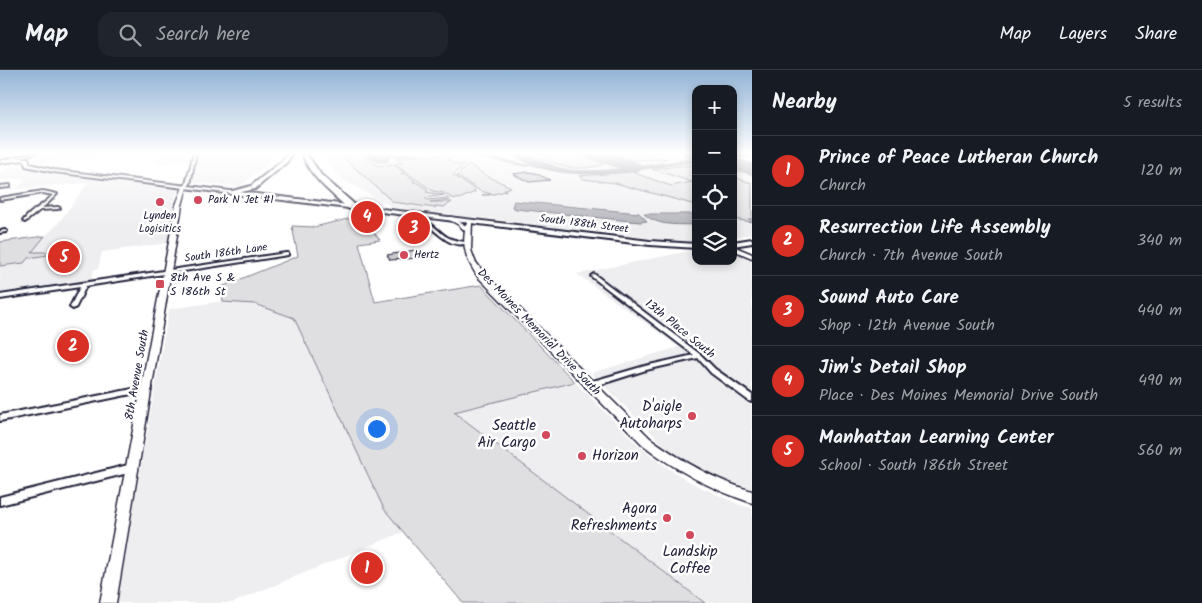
<!DOCTYPE html>
<meta charset="utf-8">
<style>
body{margin:0;font-family:Kalam,sans-serif;background:#20242c;color:#f1f3f6}
.controls{position:absolute;right:15px;top:15px;display:grid;overflow:hidden;border-radius:10px;box-shadow:0 2px 8px #0003}
.controls button{width:45px;height:45px;display:grid;place-items:center;padding:0;border:0;border-bottom:1px solid #363941;background:#171b24;color:#f1f3f6;font:25px sans-serif}
.you{position:absolute;left:376px;top:358px;width:18px;height:18px;margin:-12px;border:4px solid #fff;border-radius:50%;background:#1a73e8;box-shadow:0 0 0 8px #1a73e833}
.badge{display:grid;place-items:center;width:32px;height:32px;border-radius:50%;background:#d93025;color:#fff;font-size:16px;font-weight:700}
.pin{position:absolute;translate:-50% -50%;border:2px solid #fff;box-shadow:0 1px 5px #0006}
.list{margin:0;padding:0;list-style:none}
h2{display:flex;justify-content:space-between;align-items:center;height:65px;margin:0;padding:0 20px;font-size:21px}
h2 small{font-size:16px;font-weight:400;color:#9ea1a6}
.list li{display:grid;grid-template-columns:32px 1fr auto;gap:15px;align-items:center;box-sizing:border-box;height:70px;padding:0 20px;border-top:1px solid #363941}
.list b{display:block;font-size:19px;white-space:nowrap}
.list p{margin:0;font-size:16px;white-space:nowrap;color:#9ea1a6}
.list em{font-size:16px;font-style:normal;color:#9ea1a6}
.icon{flex:none;width:28px;height:28px;fill:none;stroke:currentColor;stroke-width:2;stroke-linecap:round;stroke-linejoin:round}
.map{position:relative;flex:none;width:752px;height:533px;overflow:hidden}
header{display:flex;align-items:center;gap:30px;box-sizing:border-box;height:70px;padding:0 25px;background:#171b24;border-bottom:1px solid #363941}
header strong{font-size:24px}
nav{display:flex;gap:28px;margin-inline-start:auto;font-size:18px}
.search{width:350px;height:45px;background:#20242c;display:flex;align-items:center;gap:12px;box-sizing:border-box;padding:0 18px;border-radius:15px;color:#9ea1a6;font-size:19px}
main{display:flex}
aside{flex:1;background:#171b24}
.map>svg:first-child{display:block}
.built{fill:#eeeef1}
.green{fill:#dfdfe2;stroke:#80808e}
.water{fill:#b4b4bc;stroke:#7a7a88}
.lines{fill:none;stroke-linecap:round;stroke-linejoin:round}
.taxiway{fill:#90909d;fill-rule:evenodd}
.runway{fill:#90909d;fill-rule:evenodd}
.building{fill:#c8c8cf;stroke:#22223b}
.street-casing{stroke:#22223b;stroke-width:4}
.secondary-casing{stroke:#22223b;stroke-width:3}
.primary-casing{stroke:#22223b;stroke-width:4}
.highway-casing{stroke:#22223b;stroke-width:4}
.street{fill:#fff;fill-rule:evenodd}
.secondary{fill:#fff;fill-rule:evenodd}
.primary{fill:#fff;fill-rule:evenodd}
.highway{fill:#fff;fill-rule:evenodd}
.poi-dot{fill:#d1495b;stroke:#fff;stroke-width:2}
.labels{text-anchor:middle;dominant-baseline:central;stroke-width:5;stroke-linejoin:round;paint-order:stroke}
.far-poi-label{font-size:11px;fill:#22223b;stroke:#fff;text-anchor:start}
.far-street-label{font-size:11px;fill:#22223b;stroke:#fff}
.poi-label{font-size:12px;fill:#22223b;stroke:#fff;text-anchor:start}
.street-label{font-size:12px;fill:#22223b;stroke:#fff}
.near-poi-label{font-size:15px;fill:#22223b;stroke:#fff;text-anchor:end}
</style>
<header>
<strong>Map</strong>
<div class="search"><svg class="icon" aria-label="search" viewBox="0 0 24 24"><circle cx="10" cy="10" r="6"/><path d="M15 15l6 6"/></svg>Search here</div>
<nav><a>Map</a><a>Layers</a><a>Share</a></nav>
</header>
<main>
<div class="map">
<svg width="752" height="533" viewBox="0 0 752 533">
<rect width="100%" height="100%" fill="#fff"/>
<filter id="ink" filterUnits="userSpaceOnUse"><feTurbulence type="fractalNoise" baseFrequency=".02" numOctaves="2"/><feDisplacementMap in="SourceGraphic" scale="10" xChannelSelector="R" yChannelSelector="G"/><feConvolveMatrix kernelMatrix="1 2 1 2 8 2 1 2 1" color-interpolation-filters="sRGB"/></filter>
<g filter="url(#ink)">
<!-- built -->
<g class="built">
<path d="M41,83H271V85L270,91L241,116L195,113L193,111L194,91L154,94L157,83L33,93L32,91L36,85Z"/>
<path d="M320,83H696V172L654,169L389,137V135L340,108Z"/>
<path d="M733,83H752V164L733,167Z"/>
<path d="M20,96L178,119L168,173L102,182L98,199H94L91,210L0,224V196L24,193L45,166L57,155L88,113L17,119L25,111H22L25,108L0,110V104L10,97Z"/>
<path d="M694,180H696V191H733V181L752,189V419L707,403L672,383L591,303L679,277L577,204Z"/>
<path d="M237,229L297,243L313,265L403,462L232,533H117L169,239Z"/>
<path d="M575,312L639,376L662,394L690,412L740,435L752,438V533H705L453,341Z"/>
</g>
<!-- green -->
<g class="green">
<path d="M338,83H360L378,96L392,94L389,96L394,95L404,102L401,104L405,103L415,111L413,112H416L428,120L426,122L444,125L425,128L428,130L448,128L450,130L430,132H452L444,137L436,136L435,138L393,132Z"/>
<path d="M525,83C552,83 579,79 602,93L603,95L586,98H569Z"/>
<path d="M604,83H640L667,89L634,90Z"/>
<path d="M445,84L457,85L447,89L457,95H464L453,105L474,119L475,122L459,129L452,128L444,123L433,121L394,94L402,93L395,88Z"/>
<path d="M470,95L485,105L511,117L504,120L506,121L489,125H482L492,124L480,121L457,106L467,96Z"/>
<path d="M689,95L696,97V135L615,113L583,109L579,106L632,102L671,116L692,112L652,99Z"/>
<path d="M733,107L752,113V149H748L752,150V152L733,149Z"/>
<path d="M360,146L380,170L359,173L375,232L481,215L575,312L454,342L705,533H463L384,439L294,248L255,234L223,232L221,217L298,186L292,156L314,157Z"/>
<path d="M45,166L32,182H50L48,185L28,188L24,193L0,196V172Z"/>
</g>
<!-- water -->
<g class="water">
<path d="M514,131L639,143L647,151L640,152L516,139L512,137Z"/>
<path d="M644,144H696V155C677,154 659,157 644,144Z"/>
</g>
<g class="lines">
<!-- taxiway -->
<g class="taxiway">
<path d="M372,83H424L420,85L395,87Z"/>
<path d="M461,83H473L531,95L527,97L464,85Z"/>
<path d="M510,83C527,81 551,98 573,100C614,102 655,93 696,88V92C640,99 558,120 510,83Z"/>
<path d="M734,83H752V87H737L733,85Z"/>
</g>
<!-- runway -->
<g class="runway">
<path d="M365,83H385L390,88L388,92C378,94 371,91 365,83Z"/>
<path d="M581,83H607L640,93L643,97L640,101L633,103L584,87Z"/>
<path d="M682,83H696V89L685,87Z"/>
<path d="M733,88L752,93V105L733,100Z"/>
</g>
</g>
<!-- building -->
<g class="building">
<path d="M528,102L535,103L550,110L529,112L513,104Z"/>
<path d="M415,180L421,188L390,190L387,185Z"/>
</g>
<g class="lines">
<defs>
<g id="street">
<path d="M194,83H196L190,114L186,118H184L183,117L186,114Z"/>
<path d="M10,115V117L0,118V116Z"/>
<path d="M43,121L57,124L49,132L42,138L58,137L60,138L58,139L40,140L25,152L23,151C31,140 44,135 53,125L43,123L0,130V128Z"/>
<path d="M422,151C435,153 438,163 449,168C455,171 462,171 468,173C448,180 438,159 422,153Z"/>
<path d="M5,160L7,161L6,162L0,163V161Z"/>
<path d="M286,183H288V185L86,216L76,237L73,239L70,237L80,217L0,229V225Z"/>
<path d="M594,204L701,285L715,299L752,325V332L749,331L711,303L698,288L646,300L592,317H586L585,315L586,313L645,296L694,285L592,207L591,206Z"/>
<path d="M148,316H151L152,318L151,320L0,351V345Z"/>
<path d="M132,394L135,395L136,398L135,401L132,402L0,435V427Z"/>
</g>
<g id="secondary">
<path d="M31,83H36L0,93V91Z"/>
<path d="M185,116L187,117L182,135L116,533H100L176,135L183,117Z"/>
<path d="M448,147H452L466,156L468,150H472L471,180L475,191L484,203L650,368C682,391 714,410 752,421V433C711,419 676,401 642,374L478,207C468,192 462,180 465,161L459,155L448,149Z"/>
<path d="M733,176L752,184V188L733,180Z"/>
</g>
<g id="primary">
<path d="M17,88H28L30,94L54,100L650,171L696,174V178L650,175L54,102L26,96L24,90L0,93V91Z"/>
<path d="M752,169V173L733,176V172Z"/>
</g>
<g id="highway">
<path d="M288,83H293L286,93L255,119L232,124L229,122L251,116L282,91Z"/>
<path d="M302,83H306L321,105L355,135V139H349C331,123 309,106 302,83Z"/>
</g>
</defs>
<!-- street casing -->
<use href="#street" class="street-casing"/>
<!-- secondary casing -->
<use href="#secondary" class="secondary-casing"/>
<!-- primary casing -->
<use href="#primary" class="primary-casing"/>
<!-- highway casing -->
<use href="#highway" class="highway-casing"/>
<!-- street -->
<use href="#street" class="street"/>
<!-- secondary -->
<use href="#secondary" class="secondary"/>
<!-- primary -->
<use href="#primary" class="primary"/>
<!-- highway -->
<use href="#highway" class="highway"/>
</g>
</g>
<!-- sky -->
<linearGradient id="sky" x2="0" y2="1"><stop stop-color="#93b4d6"/><stop offset="0.53" stop-color="#fff"/><stop offset="1" stop-color="#fff" stop-opacity="0"/></linearGradient>
<rect width="752" height="157" fill="url(#sky)"/>
<!-- markers -->
<g class="poi-dot">
<circle cx="198" cy="130" r="5"/>
<circle cx="160" cy="132" r="5"/>
<circle cx="404" cy="185" r="5"/>
<rect x="155" y="209" width="10" height="10" rx="2.5"/>
<circle cx="692" cy="346" r="5"/>
<circle cx="546" cy="365" r="5"/>
<circle cx="582" cy="386" r="5"/>
<circle cx="667" cy="448" r="5"/>
<circle cx="690" cy="465" r="5"/>
</g>
<g class="labels">
<!-- far-poi labels -->
<g class="far-poi-label">
<text x="208" y="130">Park N Jet #1</text>
<text x="160" y="146" text-anchor="middle">Lynden<tspan x="160" dy="13">Logisitics</tspan></text>
<text x="414" y="185">Hertz</text>
</g>
<!-- far-street labels -->
<g class="far-street-label">
<text transform="translate(584 154) rotate(7)">South 188th Street</text>
<text transform="translate(226 183) rotate(-8)">South 186th Lane</text>
</g>
<!-- poi labels -->
<g class="poi-label">
<text x="170" y="207">8th Ave S &amp;<tspan x="170" dy="14">S 186th St</tspan></text>
</g>
<!-- street labels -->
<g class="street-label">
<text transform="translate(680 259) rotate(39)">13th Place South</text>
<text transform="translate(539 262) rotate(46)">Des Moines Memorial Drive South</text>
<text transform="translate(137 305) rotate(-80)">8th Avenue South</text>
</g>
<!-- near-poi labels -->
<g class="near-poi-label">
<text x="682" y="337">D'aigle<tspan x="682" dy="17">Autoharps</tspan></text>
<text x="536" y="356">Seattle<tspan x="536" dy="17">Air Cargo</tspan></text>
<text x="592" y="386" text-anchor="start">Horizon</text>
<text x="657" y="439">Agora<tspan x="657" dy="17">Refreshments</tspan></text>
<text x="690" y="482" text-anchor="middle">Landskip<tspan x="690" dy="17">Coffee</tspan></text>
</g>
</g>
</svg>
<div class="controls">
<button>+</button>
<button>−</button>
<button><svg class="icon" aria-label="locate" viewBox="0 0 24 24"><circle cx="12" cy="12" r="6"/><path d="M12 2v4M12 18v4M2 12h4M18 12h4"/></svg></button>
<button><svg class="icon" aria-label="layers" viewBox="0 0 24 24"><path d="M12 4l9 5-9 5-9-5zM3 14l9 5 9-5"/></svg></button>
</div>
<div class="you"></div>
<div class="pin badge" style="left:367px;top:498px">1</div>
<div class="pin badge" style="left:73px;top:276px">2</div>
<div class="pin badge" style="left:414px;top:158px">3</div>
<div class="pin badge" style="left:367px;top:147px">4</div>
<div class="pin badge" style="left:64px;top:187px">5</div>
</div>
<aside>
<h2>Nearby<small>5 results</small></h2>
<ul class="list">
<li><span class="badge">1</span><div><b>Prince of Peace Lutheran Church</b><p>Church</p></div><em>120 m</em></li>
<li><span class="badge">2</span><div><b>Resurrection Life Assembly</b><p>Church · 7th Avenue South</p></div><em>340 m</em></li>
<li><span class="badge">3</span><div><b>Sound Auto Care</b><p>Shop · 12th Avenue South</p></div><em>440 m</em></li>
<li><span class="badge">4</span><div><b>Jim's Detail Shop</b><p>Place · Des Moines Memorial Drive South</p></div><em>490 m</em></li>
<li><span class="badge">5</span><div><b>Manhattan Learning Center</b><p>School · South 186th Street</p></div><em>560 m</em></li>
</ul>
</aside>
</main>
